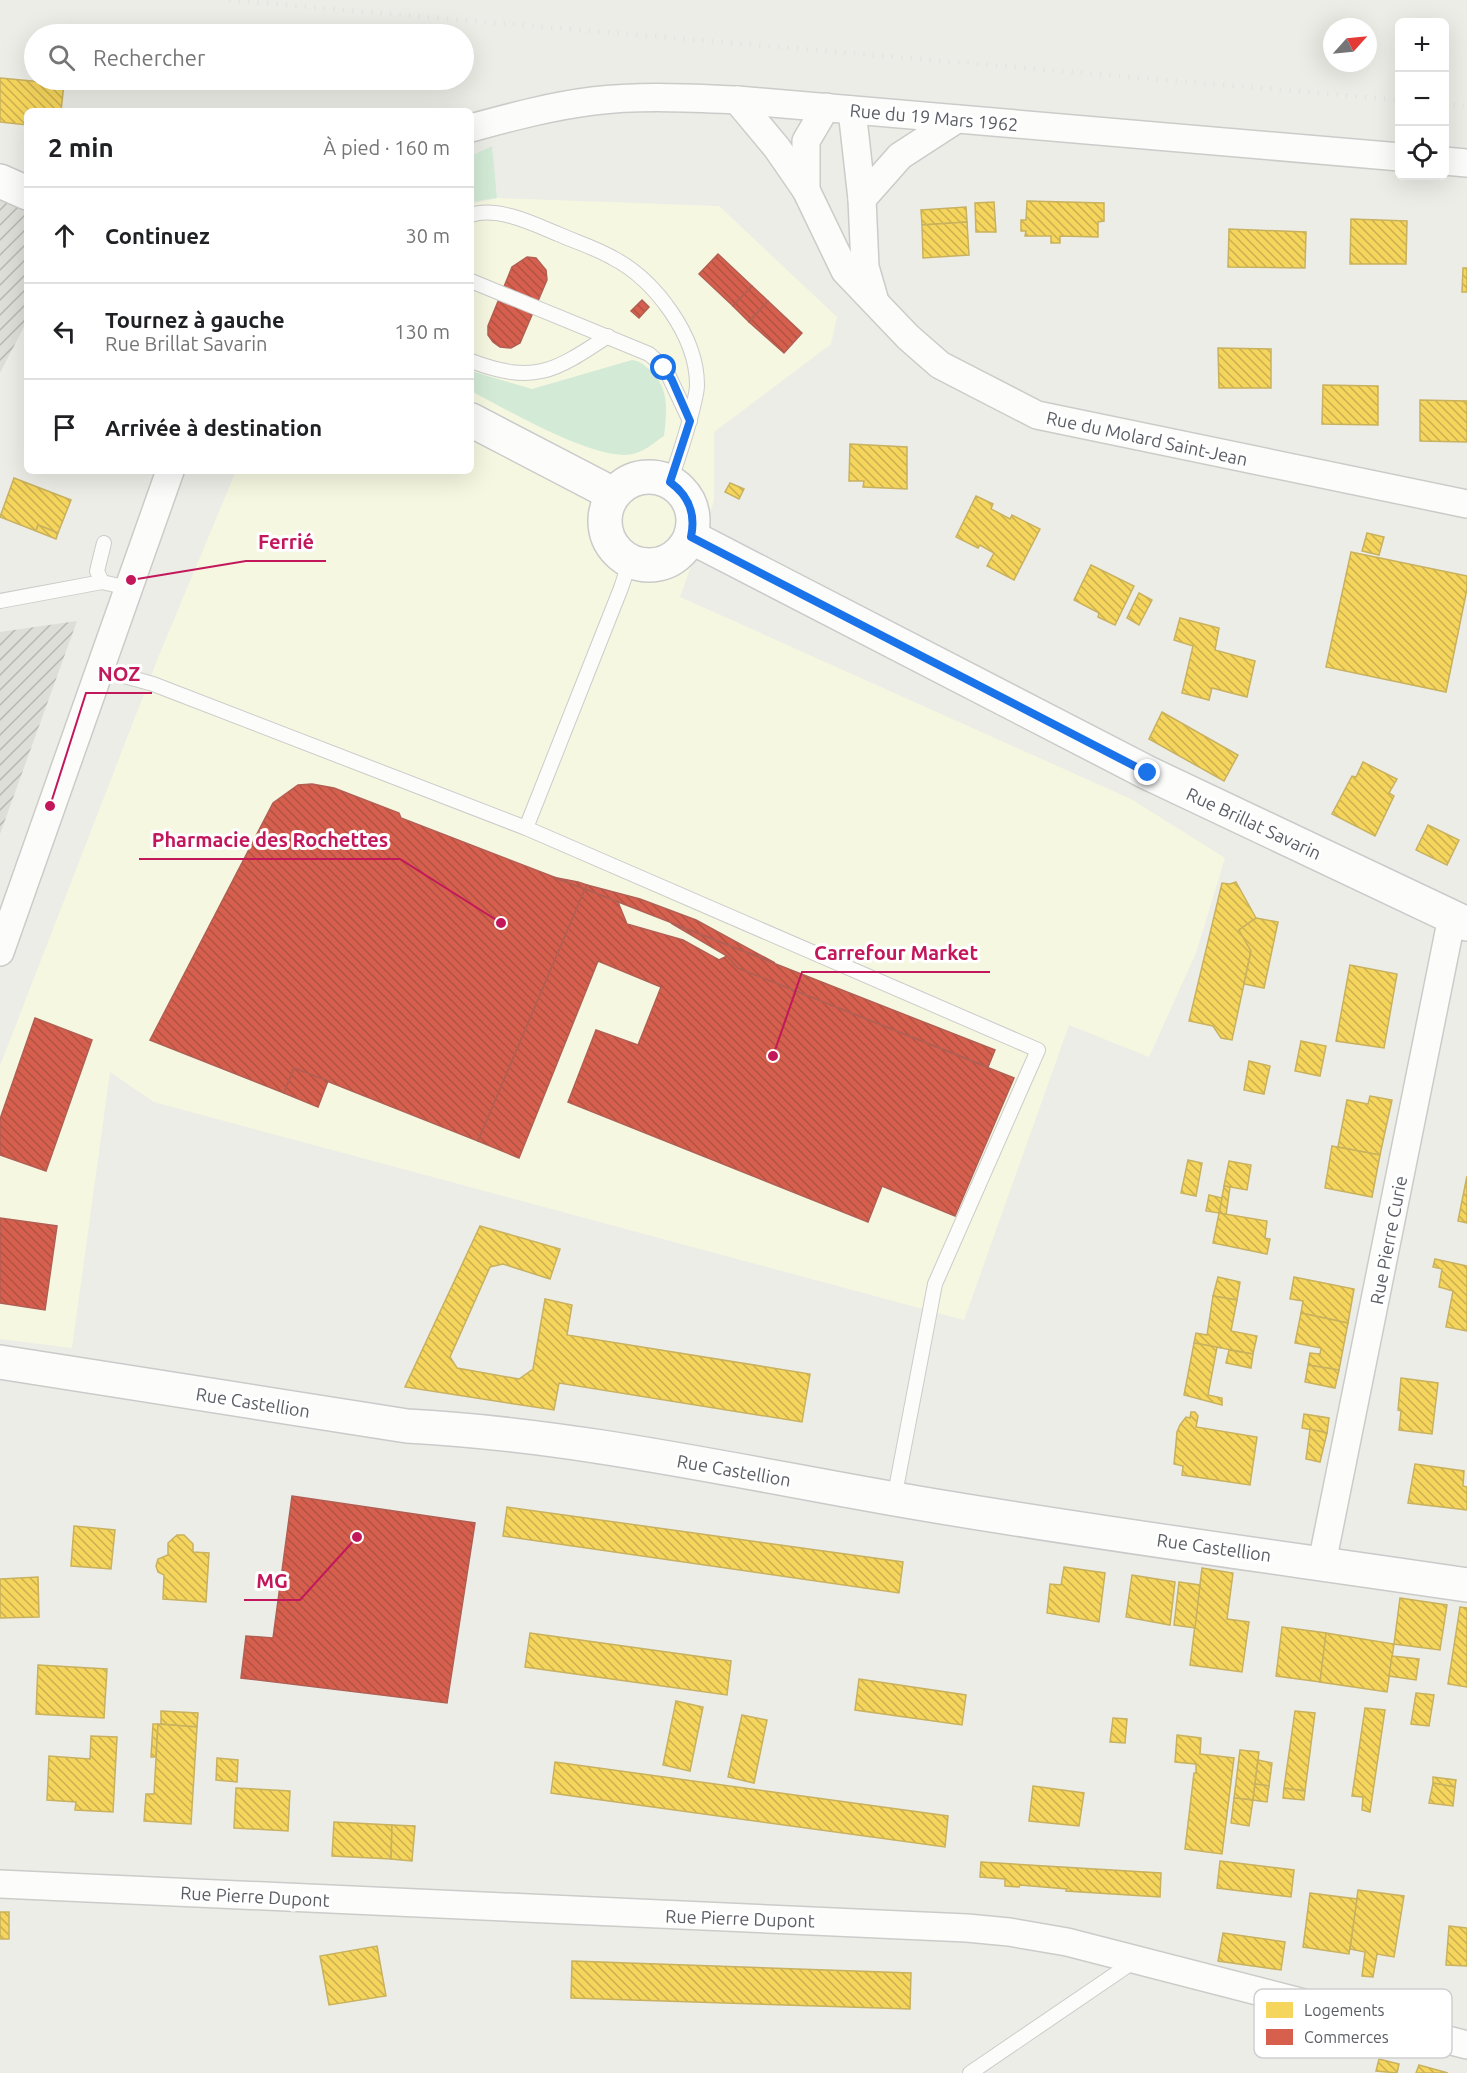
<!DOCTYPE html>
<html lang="fr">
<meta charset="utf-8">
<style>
body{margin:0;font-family:Ubuntu,sans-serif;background:#f6f6f6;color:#202124}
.controls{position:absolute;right:18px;top:18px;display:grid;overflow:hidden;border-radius:9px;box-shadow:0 6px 24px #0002}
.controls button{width:54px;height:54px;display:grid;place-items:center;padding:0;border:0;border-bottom:2px solid #e0e0e0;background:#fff;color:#202124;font:30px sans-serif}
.compass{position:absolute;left:1323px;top:18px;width:54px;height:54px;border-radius:50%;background:#fff;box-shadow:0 6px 24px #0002;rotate:63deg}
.stop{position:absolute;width:18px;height:18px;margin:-14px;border:4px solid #1a73e8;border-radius:50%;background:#fff}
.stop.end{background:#1a73e8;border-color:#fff;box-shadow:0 2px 6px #0008}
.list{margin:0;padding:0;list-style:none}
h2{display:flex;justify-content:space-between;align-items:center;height:78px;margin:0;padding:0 24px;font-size:26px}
h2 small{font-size:20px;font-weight:400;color:#757577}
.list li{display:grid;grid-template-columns:39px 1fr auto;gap:18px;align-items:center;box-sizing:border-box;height:96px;padding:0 24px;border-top:2px solid #e0e0e0}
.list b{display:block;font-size:22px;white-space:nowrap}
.list p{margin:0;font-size:20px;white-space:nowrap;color:#757577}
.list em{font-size:20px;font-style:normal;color:#757577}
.icon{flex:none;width:33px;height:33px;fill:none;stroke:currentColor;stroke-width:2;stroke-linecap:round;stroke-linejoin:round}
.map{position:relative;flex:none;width:1467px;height:2073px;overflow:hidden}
.search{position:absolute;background:#fff;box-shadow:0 6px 24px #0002;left:24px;top:24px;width:450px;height:66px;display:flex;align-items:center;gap:15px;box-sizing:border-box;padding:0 21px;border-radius:33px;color:#757577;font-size:22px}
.panel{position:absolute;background:#fff;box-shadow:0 6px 24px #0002;left:24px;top:108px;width:450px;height:366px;border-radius:9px}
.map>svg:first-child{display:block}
.commercial{fill:#f6f7e0}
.industrial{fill:url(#industrial-furrows)}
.grass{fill:#d3ebd6}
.homes{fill:url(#homes-back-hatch);stroke:#c8b15f;stroke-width:1.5}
.shops{fill:url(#shops-back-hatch);stroke:#b15f54;stroke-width:1.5}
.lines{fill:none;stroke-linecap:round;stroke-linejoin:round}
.service-casing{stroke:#cbcbca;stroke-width:16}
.minor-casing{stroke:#cbcbca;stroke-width:30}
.secondary-casing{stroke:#cacaca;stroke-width:36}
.service{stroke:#fcfcfb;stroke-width:14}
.minor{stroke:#fcfcfb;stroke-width:27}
.secondary{stroke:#fcfcfb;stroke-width:33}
.rail{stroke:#e4e4e4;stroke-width:4.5;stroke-dasharray:1.5 8;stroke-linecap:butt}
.route{stroke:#1a73e8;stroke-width:8}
.labels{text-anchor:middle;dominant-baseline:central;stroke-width:6;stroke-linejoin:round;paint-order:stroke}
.street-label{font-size:18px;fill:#5c5e66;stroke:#fff}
.key{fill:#fff;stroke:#cecfd1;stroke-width:1.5}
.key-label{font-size:16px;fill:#5c5e66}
.leader{fill:none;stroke:#c2185b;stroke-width:2}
.callout-dot{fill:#c2185b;stroke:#fff;stroke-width:2}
.callout-label{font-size:20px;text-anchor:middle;font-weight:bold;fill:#c2185b;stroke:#fff;stroke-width:6;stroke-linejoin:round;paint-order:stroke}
</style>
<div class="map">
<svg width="1467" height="2073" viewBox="0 0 1467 2073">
<defs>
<pattern id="industrial-furrows" width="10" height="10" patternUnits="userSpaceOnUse" patternTransform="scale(1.5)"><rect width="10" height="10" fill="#deded8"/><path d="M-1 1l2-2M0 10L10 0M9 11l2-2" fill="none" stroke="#b7b7b3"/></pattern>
<pattern id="homes-back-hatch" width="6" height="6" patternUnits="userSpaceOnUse" patternTransform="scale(1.5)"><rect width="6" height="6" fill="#f6d55c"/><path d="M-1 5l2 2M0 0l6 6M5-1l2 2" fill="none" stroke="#cab050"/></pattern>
<pattern id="shops-back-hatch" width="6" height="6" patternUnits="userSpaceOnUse" patternTransform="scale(1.5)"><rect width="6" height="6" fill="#d6604d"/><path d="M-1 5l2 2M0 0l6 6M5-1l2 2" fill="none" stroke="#b15244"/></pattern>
</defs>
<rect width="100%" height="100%" fill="#edede7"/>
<!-- commercial -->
<path class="commercial" d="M497,198L719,206L837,317L831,344L714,432V501L680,597L1131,799L1225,858L1196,953L1149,1057L1069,1025L964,1320L154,1102L110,1072L72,1348L0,1339V1066L158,658L236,471H471V204Z"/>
<!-- industrial -->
<g class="industrial">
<path d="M0,185L27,207V321L0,373Z"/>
<path d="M77,621L0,834V632Z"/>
</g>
<!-- grass -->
<g class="grass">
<path d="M492,146L497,198L471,202V156Z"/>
<path d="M632,360C640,361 643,364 649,369C670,388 667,410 664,436C655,442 646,450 636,453C602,466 504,408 471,391V371L532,389Z"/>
</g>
<!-- homes -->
<g class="homes">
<path d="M0,78L64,84L61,111H27V125L0,122Z"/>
<path d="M1027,201L1104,203V221L1098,222V237L1060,236V243H1051V236H1025L1026,231H1021V220H1026Z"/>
<path d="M994,202L996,232H976L975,203Z"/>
<path d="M966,207L967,222L922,225L921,210Z"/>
<path d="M1351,219L1407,221L1406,264H1350Z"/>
<path d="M967,222L969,255L923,258L922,225Z"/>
<path d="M1229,229L1306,232L1305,268L1228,267Z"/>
<path d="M1463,268H1467V292H1462Z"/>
<path d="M1218,348L1271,349V388H1219Z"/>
<path d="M1323,385L1378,386V425L1322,424Z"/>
<path d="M1420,400L1467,401V442L1420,441Z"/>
<path d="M850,444L907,447V489L863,487L864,481H849Z"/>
<path d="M14,478L71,500L58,533L38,525L36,531L0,517Z"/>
<path d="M730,483L744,489L739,499L725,492Z"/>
<path d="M976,496L993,504L991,509L1010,519L1012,515L1040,529L1014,580L987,566L994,553L980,545L978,548L956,537Z"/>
<path d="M38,525L58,533L56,539L36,531Z"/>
<path d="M1367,533L1384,537L1379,555L1362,551Z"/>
<path d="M1351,552L1467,576V589L1446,692L1326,667Z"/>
<path d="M1091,565L1134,586L1115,625L1098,617L1099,613L1074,600Z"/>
<path d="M1139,593L1152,600L1139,625L1127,618Z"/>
<path d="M1180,618L1219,628L1215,650L1255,661L1247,697L1212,688L1209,700L1182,693L1193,646L1174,640Z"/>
<path d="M1162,712L1238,755L1224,781L1149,739Z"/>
<path d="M1363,762L1397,779L1389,793L1394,796L1375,836L1332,814L1352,776L1356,777Z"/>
<path d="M1428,825L1459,840L1447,865L1416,850Z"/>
<path d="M1236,882L1256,918L1239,930L1251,951L1232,1040L1221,1038L1213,1026L1189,1021L1222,883L1230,884Z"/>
<path d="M1256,918L1278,922L1264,988L1244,984L1251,951L1239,930Z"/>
<path d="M1350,965L1397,974L1384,1048L1336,1041Z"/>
<path d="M1301,1041L1326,1046L1320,1076L1295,1071Z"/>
<path d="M1249,1061L1270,1066L1264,1094L1244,1090Z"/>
<path d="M1370,1096L1392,1100L1380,1155L1338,1147L1347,1100L1368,1104Z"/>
<path d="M1332,1146L1380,1155L1372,1197L1325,1188Z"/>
<path d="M1188,1160L1202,1163L1196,1196L1181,1193Z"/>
<path d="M1229,1161L1251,1165L1247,1190L1224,1186Z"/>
<path d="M1467,1176V1223L1458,1221Z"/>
<path d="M1224,1186L1230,1187L1226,1215L1219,1213Z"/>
<path d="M1209,1195L1222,1198L1219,1213L1206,1211Z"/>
<path d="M1219,1213L1267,1221L1265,1238L1270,1239L1267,1254L1213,1243Z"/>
<path d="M480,1226L560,1249L550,1279L503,1264L490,1267L450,1357L457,1368L519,1379L533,1369L545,1299L572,1305L567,1335L810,1374L802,1422L559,1383L554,1410L405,1387Z"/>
<path d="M1435,1259L1467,1266V1331L1446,1327L1453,1291L1439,1287L1442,1269L1433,1267Z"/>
<path d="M1218,1277L1240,1282L1237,1300L1213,1296Z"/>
<path d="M1294,1277L1354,1289L1348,1323L1301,1313L1303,1301L1290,1299Z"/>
<path d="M1213,1296L1237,1300L1231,1331L1257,1336L1253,1354L1194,1343L1196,1333L1207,1335Z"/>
<path d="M1301,1313L1348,1323L1339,1370L1308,1365L1310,1353L1320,1354L1321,1348L1295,1343Z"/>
<path d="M1194,1343L1217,1347L1208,1395L1222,1398V1405L1184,1395Z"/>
<path d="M1229,1350L1253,1354L1251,1368L1226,1363Z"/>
<path d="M1308,1365L1339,1370L1335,1388L1305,1382Z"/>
<path d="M1401,1378L1438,1383L1432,1434L1399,1430L1401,1411L1398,1410Z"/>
<path d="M1191,1412H1195L1198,1416L1196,1427L1257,1437L1250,1485L1182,1475L1183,1466L1174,1464L1177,1432L1180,1425L1186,1417L1190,1418Z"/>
<path d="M1304,1414L1329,1418L1327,1433L1302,1428Z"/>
<path d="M1310,1429L1327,1433L1320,1462L1306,1459Z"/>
<path d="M1415,1464L1464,1471L1463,1486L1467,1487V1510L1408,1503Z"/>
<path d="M507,1507L903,1562L899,1593L503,1536Z"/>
<path d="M74,1526L115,1530L111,1569L71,1566Z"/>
<path d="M177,1535H184L193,1544V1552L209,1553L206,1602L163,1599L164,1575L158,1572L156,1566L158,1559L168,1555V1543Z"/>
<path d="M1064,1567L1105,1573L1099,1622L1047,1613L1050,1584L1061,1585Z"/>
<path d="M1202,1568L1233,1573L1227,1619L1249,1622L1242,1672L1190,1665Z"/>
<path d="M1132,1575L1175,1582L1170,1625L1126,1617Z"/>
<path d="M38,1577L39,1617L0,1618V1579Z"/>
<path d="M1179,1582L1200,1585L1195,1628L1174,1625Z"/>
<path d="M1400,1598L1447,1605L1440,1650L1394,1644Z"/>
<path d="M1460,1607L1467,1608V1687L1448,1684Z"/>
<path d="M1282,1627L1326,1633L1320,1682L1276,1676Z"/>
<path d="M530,1633L731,1661L727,1695L525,1667Z"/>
<path d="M1326,1633L1394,1644L1387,1692L1320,1682Z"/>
<path d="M1392,1656L1419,1659L1416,1680L1389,1676Z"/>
<path d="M38,1665L107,1669L104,1718L36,1714Z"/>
<path d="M859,1679L966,1695L962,1725L855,1710Z"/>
<path d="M1416,1693L1434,1695L1429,1726L1411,1724Z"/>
<path d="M676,1701L703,1707L690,1771L663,1765Z"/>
<path d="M1365,1708L1385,1710L1370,1812L1362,1810L1363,1797L1352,1796Z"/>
<path d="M161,1711L198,1713L197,1727L161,1724Z"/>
<path d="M1295,1711L1315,1713L1305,1791L1284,1788Z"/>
<path d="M742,1715L767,1720L754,1783L728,1777Z"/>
<path d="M1113,1718L1127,1719L1125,1743L1110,1742Z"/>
<path d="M153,1724H158L156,1757H151Z"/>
<path d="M158,1724L197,1727L191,1824L144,1821L146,1794H154Z"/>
<path d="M1177,1735L1201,1738L1200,1754L1234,1758L1222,1854L1185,1849L1194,1773H1196V1764L1175,1762Z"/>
<path d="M91,1736L117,1737L113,1812L75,1810L76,1802L47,1800L49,1756L90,1759Z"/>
<path d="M1240,1750L1259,1752L1253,1800L1234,1798Z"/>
<path d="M217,1758L238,1760L237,1782L216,1780Z"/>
<path d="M1258,1760L1272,1763L1269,1786L1255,1784Z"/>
<path d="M555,1762L948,1816L945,1847L551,1793Z"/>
<path d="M1433,1777L1456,1780L1455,1787L1433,1783Z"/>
<path d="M1433,1783L1455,1787L1453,1806L1429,1803Z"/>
<path d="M1255,1784L1269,1786L1267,1802L1253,1800Z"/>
<path d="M1033,1786L1084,1793L1079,1826L1029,1821Z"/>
<path d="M236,1788L290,1791L288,1831L234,1828Z"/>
<path d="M1284,1788L1305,1791L1304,1800L1283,1798Z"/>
<path d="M1234,1798L1253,1800L1249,1826L1231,1823Z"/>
<path d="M334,1822L392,1825L391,1859L332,1856Z"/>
<path d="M392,1825L415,1826L412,1861L391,1859Z"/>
<path d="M1220,1861L1294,1870L1291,1897L1217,1888Z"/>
<path d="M981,1862L1161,1873L1160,1897L1066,1891L1067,1889L1020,1885L1019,1887L1005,1886V1879L980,1877Z"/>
<path d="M1358,1890L1404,1896L1394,1957L1377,1954L1373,1977L1362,1976L1365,1952L1350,1949Z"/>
<path d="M1310,1893L1357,1899L1349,1954L1303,1947Z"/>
<rect x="0" y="1912" width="9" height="27"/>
<path d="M1449,1926L1467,1928V1966L1446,1965Z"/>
<path d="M1223,1933L1285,1942L1281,1970L1218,1961Z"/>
<path d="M377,1946L386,1996L329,2005L320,1956Z"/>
<path d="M572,1961L911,1973L910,2009L571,1998Z"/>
<path d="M1379,2059L1399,2064L1397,2073L1376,2071Z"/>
<path d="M1419,2065L1448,2073H1416Z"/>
</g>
<!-- shops -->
<g class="shops">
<path d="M718,254L752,286L733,306L699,274Z"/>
<path d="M527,257L536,258L546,270L547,280L520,343L511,348L500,347L493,342L488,335V326L512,267Z"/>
<path d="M752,286L768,301L749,322L733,306Z"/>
<path d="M642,300L649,307L639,318L631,311Z"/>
<path d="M768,301L802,333L784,353L749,322Z"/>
<path d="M312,784L334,788L399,813L401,818L585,889L478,1141L294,1068L284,1093L150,1040L273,803L298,785Z"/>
<path d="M552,877L578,882L587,885L585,889Z"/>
<path d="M587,885L640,899L696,920L775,963L585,889Z"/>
<path d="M585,889L618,902L627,924L683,940L719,960L727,956L738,968L1014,1078L955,1216L882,1186L868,1222L568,1102L596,1030L638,1045L661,987L598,961L519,1158L478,1141Z"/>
<path d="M671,923L995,1050L988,1067L738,968L727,956Z"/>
<path d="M35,1018L92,1040L46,1171L0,1155V1119Z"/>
<path d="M294,1068L328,1081L318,1107L284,1093Z"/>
<path d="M0,1218L57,1226L45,1310L0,1303Z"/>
<path d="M292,1496L475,1523L447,1703L241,1678L246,1636L273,1638Z"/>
</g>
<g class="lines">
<defs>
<g id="service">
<path d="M471,215C497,206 534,224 558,234C576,242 596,248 613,258C655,280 697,336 697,385C697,391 695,398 694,403C688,430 679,456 670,482"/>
<path d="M471,281L649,354L665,368L690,421"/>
<path d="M471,361C535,385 555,371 608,336"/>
<path d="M104,543L97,571L102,582L128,588"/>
<path d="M630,561L621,588L526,828L1038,1050L935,1284L894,1499"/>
<path d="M0,601L102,582"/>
<path d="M99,669L153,684L526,828"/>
<path d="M970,2073L1136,1960"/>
</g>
<g id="minor">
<path d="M737,100L777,148L806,190"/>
<path d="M826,107L806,141V190L845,271L908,337L940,365L1037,415L1467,504"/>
<path d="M852,110L862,199L865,267L874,298"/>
<path d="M471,128C511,117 552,106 593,101C641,95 689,98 737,100L1400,157"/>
<path d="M1444,161L1467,163"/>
<path d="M862,199L900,156L957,119"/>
<path d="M0,952L170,471"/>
<path d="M1322,1563L1452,917"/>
<path d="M0,1884L967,1928L1009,1932L1067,1942L1467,2045"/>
</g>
<g id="secondary">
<path d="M0,181L27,193"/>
<path d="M471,420L613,494"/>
<circle cx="649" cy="521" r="44"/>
<path d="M691,537L1148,773L1467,924"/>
<path d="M0,1362L407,1426C579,1435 748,1474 918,1503C1100,1534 1284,1558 1467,1585"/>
</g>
</defs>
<!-- service casing -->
<use href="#service" class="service-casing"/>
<!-- minor casing -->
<use href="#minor" class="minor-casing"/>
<!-- secondary casing -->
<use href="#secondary" class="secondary-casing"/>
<!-- service -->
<use href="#service" class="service"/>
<!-- minor -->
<use href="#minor" class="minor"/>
<!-- secondary -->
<use href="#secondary" class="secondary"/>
<!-- rail -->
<g class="rail">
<path d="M229,0L1400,100"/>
<path d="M1444,104L1467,106"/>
</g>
</g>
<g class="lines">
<!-- route -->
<path class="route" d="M664,368L672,380L690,421L670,482C689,496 696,513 691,537L1148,773"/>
</g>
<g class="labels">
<!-- street labels -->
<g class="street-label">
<text transform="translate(934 117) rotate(5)">Rue du 19 Mars 1962</text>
<text transform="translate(1147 438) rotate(12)">Rue du Molard Saint-Jean</text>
<text transform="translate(1254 823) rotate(25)">Rue Brillat Savarin</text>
<text transform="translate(1388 1240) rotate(-79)">Rue Pierre Curie</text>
<text transform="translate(253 1402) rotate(9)">Rue Castellion</text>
<text transform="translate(734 1470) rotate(10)">Rue Castellion</text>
<text transform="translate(1214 1547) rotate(8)">Rue Castellion</text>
<text transform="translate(255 1896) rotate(3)">Rue Pierre Dupont</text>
<text transform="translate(740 1918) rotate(2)">Rue Pierre Dupont</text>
</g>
</g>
<!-- legend -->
<rect x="1254" y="1989" width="198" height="69" rx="9" class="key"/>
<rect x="1266" y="2002" width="27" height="16" fill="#f6d55c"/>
<rect x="1266" y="2029" width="27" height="16" fill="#d6604d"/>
<g class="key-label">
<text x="1304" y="2016">Logements</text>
<text x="1304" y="2043">Commerces</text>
</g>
<!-- callouts -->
<path class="leader" d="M131 580L246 561H326M50 806L86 693H152M501 923L400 859H139M773 1056L802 972H990M357 1537L300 1600H244"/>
<g class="callout-dot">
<circle cx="131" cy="580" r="6"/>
<circle cx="50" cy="806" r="6"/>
<circle cx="501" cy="923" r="6"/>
<circle cx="773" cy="1056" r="6"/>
<circle cx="357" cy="1537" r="6"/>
</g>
<g class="callout-label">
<text x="286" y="549">Ferrié</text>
<text x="119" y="681">NOZ</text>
<text x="270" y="847">Pharmacie des Rochettes</text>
<text x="896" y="960">Carrefour Market</text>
<text x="272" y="1588">MG</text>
</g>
</svg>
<div class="controls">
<button>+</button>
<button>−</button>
<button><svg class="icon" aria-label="locate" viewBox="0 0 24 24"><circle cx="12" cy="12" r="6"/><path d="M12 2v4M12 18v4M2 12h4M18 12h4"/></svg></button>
</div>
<svg class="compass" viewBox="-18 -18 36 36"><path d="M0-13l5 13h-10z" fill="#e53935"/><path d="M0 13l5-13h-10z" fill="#757577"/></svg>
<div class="stop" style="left:664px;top:368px"></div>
<div class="stop end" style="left:1148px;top:773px"></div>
<div class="search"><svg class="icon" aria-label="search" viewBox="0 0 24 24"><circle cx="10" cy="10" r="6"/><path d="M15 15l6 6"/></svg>Rechercher</div>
<section class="panel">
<h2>2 min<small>À pied · 160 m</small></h2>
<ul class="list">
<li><svg class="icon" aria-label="ahead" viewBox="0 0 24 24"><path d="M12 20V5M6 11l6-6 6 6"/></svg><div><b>Continuez</b></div><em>30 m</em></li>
<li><svg class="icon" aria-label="left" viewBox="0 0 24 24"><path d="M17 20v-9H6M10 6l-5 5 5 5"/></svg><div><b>Tournez à gauche</b><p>Rue Brillat Savarin</p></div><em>130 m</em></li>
<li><svg class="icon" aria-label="arrive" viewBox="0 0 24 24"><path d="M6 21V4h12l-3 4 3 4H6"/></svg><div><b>Arrivée à destination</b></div></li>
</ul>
</section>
</div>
